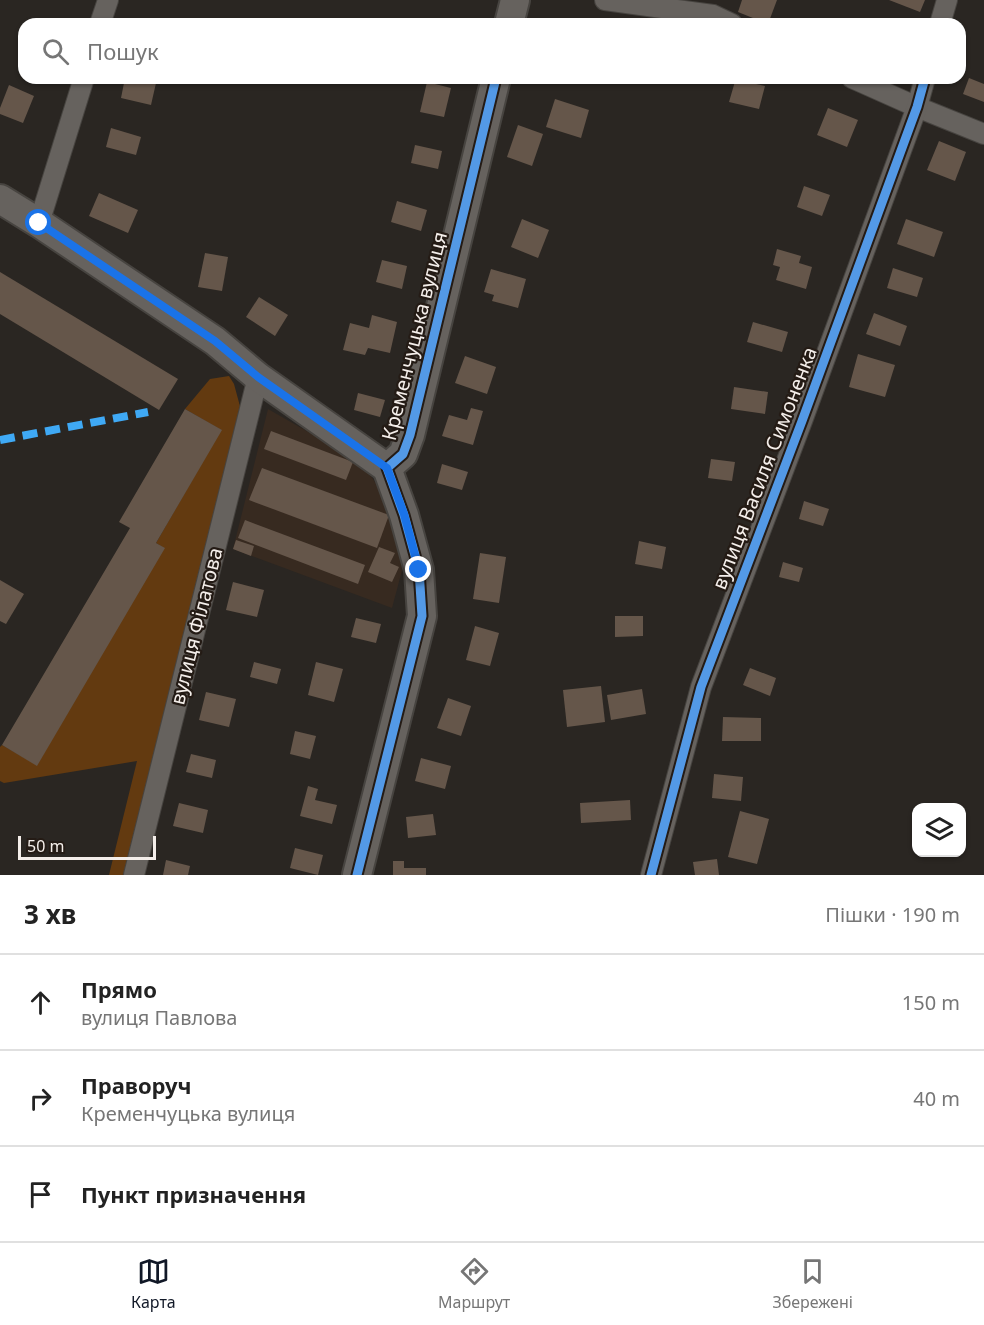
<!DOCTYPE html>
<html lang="uk">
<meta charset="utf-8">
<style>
body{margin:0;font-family:"Noto Sans",sans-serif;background:#f6f6f6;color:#222}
.controls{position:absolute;right:18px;bottom:18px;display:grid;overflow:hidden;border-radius:12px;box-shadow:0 2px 4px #0004}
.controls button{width:54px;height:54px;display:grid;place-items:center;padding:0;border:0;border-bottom:2px solid #e0e0e0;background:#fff;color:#222;font:30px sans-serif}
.scale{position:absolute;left:18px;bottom:15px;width:138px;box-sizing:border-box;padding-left:6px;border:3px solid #f4eeea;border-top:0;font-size:16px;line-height:21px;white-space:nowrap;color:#f4eeea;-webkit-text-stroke:4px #241b15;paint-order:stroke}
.stop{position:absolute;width:18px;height:18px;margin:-14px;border:4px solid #1a73e8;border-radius:50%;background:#fff}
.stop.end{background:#1a73e8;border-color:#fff;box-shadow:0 2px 6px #0008}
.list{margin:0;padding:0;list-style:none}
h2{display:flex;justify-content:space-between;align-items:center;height:78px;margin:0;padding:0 24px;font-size:26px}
h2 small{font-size:20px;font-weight:400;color:#767676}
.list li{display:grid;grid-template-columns:39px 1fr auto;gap:18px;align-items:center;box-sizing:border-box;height:96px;padding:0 24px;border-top:2px solid #e0e0e0}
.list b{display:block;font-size:22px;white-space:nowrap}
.list p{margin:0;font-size:20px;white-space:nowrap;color:#767676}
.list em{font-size:20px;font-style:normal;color:#767676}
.icon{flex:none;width:33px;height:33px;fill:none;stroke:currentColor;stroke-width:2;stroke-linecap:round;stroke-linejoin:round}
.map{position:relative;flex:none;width:984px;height:875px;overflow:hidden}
.search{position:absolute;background:#fff;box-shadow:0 2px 4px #0004;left:18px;right:18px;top:18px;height:66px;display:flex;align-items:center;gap:15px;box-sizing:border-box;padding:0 21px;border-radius:18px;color:#767676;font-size:22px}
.sheet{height:366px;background:#fff}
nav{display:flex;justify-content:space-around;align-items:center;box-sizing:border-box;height:84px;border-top:2px solid #e0e0e0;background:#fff;font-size:16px;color:#767676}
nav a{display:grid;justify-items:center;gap:3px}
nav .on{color:#111827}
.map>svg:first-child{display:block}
.built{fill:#372a20}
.green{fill:#633a10}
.building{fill:#65564a}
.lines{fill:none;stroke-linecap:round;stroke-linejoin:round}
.street-casing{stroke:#474440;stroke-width:22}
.secondary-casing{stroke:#474440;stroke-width:32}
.street{stroke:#66625e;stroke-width:20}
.secondary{stroke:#66625e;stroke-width:28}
.quiet{stroke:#3fa9f5;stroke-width:8;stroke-dasharray:15 8;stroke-linecap:butt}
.cycleway-casing{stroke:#241b15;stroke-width:13}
.cycleway{stroke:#5399e6;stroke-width:9}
.route{stroke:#1a73e8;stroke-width:8}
.labels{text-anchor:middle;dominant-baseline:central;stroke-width:4.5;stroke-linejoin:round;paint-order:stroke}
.street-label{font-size:20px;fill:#f4eeea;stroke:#241b15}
</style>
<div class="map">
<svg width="984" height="875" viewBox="0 0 984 875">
<rect width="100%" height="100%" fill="#2a2622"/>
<!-- built -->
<path class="built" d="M268,409L354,458L373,479L398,522L404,563L392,608L233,549Z"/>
<!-- green -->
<path class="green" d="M229,376L234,384L241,410L127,875H109L137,761L4,783L0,781V747L2,745L37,765L164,548L156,543L221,430L185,409L210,379Z"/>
<!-- building -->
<g class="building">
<path d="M742,0H777L768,24L738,12Z"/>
<path d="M889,0H925L920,12Z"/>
<path d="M125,78H136L156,83L151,105L121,98Z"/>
<path d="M736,78H758L756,84L765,86L759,109L729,102Z"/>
<path d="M969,78L984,84V102L963,94Z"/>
<path d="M427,82L451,88L444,117L420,112Z"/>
<path d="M9,85L34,96L23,123L0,114V108Z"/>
<path d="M555,99L589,110L581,138L546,127Z"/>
<path d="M828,108L858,120L847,147L817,135Z"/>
<path d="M518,125L543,134L532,166L507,157Z"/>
<path d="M111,128L141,137L136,155L106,147Z"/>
<path d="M939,141L966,152L955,181L927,170Z"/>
<path d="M415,145L442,151L438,169L411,163Z"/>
<path d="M804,186L830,195L822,216L797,207Z"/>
<path d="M99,193L138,210L128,233L89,216Z"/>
<path d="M397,201L427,210L421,231L391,222Z"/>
<path d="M522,219L549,230L538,258L511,247Z"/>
<path d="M906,219L943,232L934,257L897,244Z"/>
<path d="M777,249L801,256L799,263L812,267L806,289L776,280L780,267L773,265Z"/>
<path d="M205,253L228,257L222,291L198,287Z"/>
<path d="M382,260L407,266L402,289L376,282Z"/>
<path d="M893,268L923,278L917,297L887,288Z"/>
<path d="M491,269L526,279L518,308L492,301L494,295L484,292Z"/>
<path d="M0,272L178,379L159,410L0,314Z"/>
<path d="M259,297L288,315L275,336L246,317Z"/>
<path d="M874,313L907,326L900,346L866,334Z"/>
<path d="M372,315L397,322L390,353L368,348L365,355L343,350L350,323L369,328Z"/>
<path d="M753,322L788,332L782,352L747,342Z"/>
<path d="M858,354L895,365L885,397L849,387Z"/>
<path d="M465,356L496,367L487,394L455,383Z"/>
<path d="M734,387L768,392L765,414L731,409Z"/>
<path d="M358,393L385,400L380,417L354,410Z"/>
<path d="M471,408L483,411L473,445L442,436L449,415L467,420Z"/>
<path d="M185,409L222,430L156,543L165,548L37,766L2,745L130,528L119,522Z"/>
<path d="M271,431L353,462L346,480L264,449Z"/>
<path d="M711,459L735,462L732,481L708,478Z"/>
<path d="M442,464L468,472L462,490L437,483Z"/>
<path d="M262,468L389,515L377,548L249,500Z"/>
<path d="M804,501L829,509L823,526L799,519Z"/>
<path d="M245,520L365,565L358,584L238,538Z"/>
<path d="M236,540L254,546L251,556L233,549Z"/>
<path d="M639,541L666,547L662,569L635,564Z"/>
<path d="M379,547L395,553L390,563L399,567L392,582L368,572Z"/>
<path d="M480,553L506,557L499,603L473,599Z"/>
<path d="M783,562L803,568L799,582L779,577Z"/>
<path d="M0,580L24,594L6,624L0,621Z"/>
<path d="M233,582L264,590L257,617L226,610Z"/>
<path d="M615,616H643V636L615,637Z"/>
<path d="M356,618L381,624L376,643L351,637Z"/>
<path d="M475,626L499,633L490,666L466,660Z"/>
<path d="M254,662L281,669L277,684L250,677Z"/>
<path d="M316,662L343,669L334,702L308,695Z"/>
<path d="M750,668L776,678L770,696L743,685Z"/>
<path d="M601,686L605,722L567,727L563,690Z"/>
<path d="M642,689L646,714L611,720L607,695Z"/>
<path d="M206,692L236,699L229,727L199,720Z"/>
<path d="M448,698L471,706L461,736L437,728Z"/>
<path d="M723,717L761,718V741H722Z"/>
<path d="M295,731L316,736L310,759L290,754Z"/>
<path d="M191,754L216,760L212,778L186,772Z"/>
<path d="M421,758L451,766L445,789L415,781Z"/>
<path d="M714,774L743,777L741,801L712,798Z"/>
<path d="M308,786L318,789L315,800L337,805L332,824L300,816Z"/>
<path d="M630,800L631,820L581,823L580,803Z"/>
<path d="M179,803L208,810L203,833L173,826Z"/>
<path d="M740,811L769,819L757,864L728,857Z"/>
<path d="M433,814L436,835L408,838L406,817Z"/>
<path d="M295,848L323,855L318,875L290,868Z"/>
<path d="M717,859L719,875H695L693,862Z"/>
<path d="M166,860L190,866L188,875H163Z"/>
<path d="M393,861H404V868H426V875H393Z"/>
</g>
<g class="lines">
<defs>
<g id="street">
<path d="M605,0L713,15L732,24"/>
<path d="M100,24L108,0"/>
<path d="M940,24L947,0"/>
<path d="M852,78L917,107L984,134"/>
<path d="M39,223L84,78"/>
<path d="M134,875L258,377"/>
<path d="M651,875L701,687L802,421L917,107L925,78"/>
</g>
<g id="secondary">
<path d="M509,24L515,0"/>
<path d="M0,199L39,223L215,341L258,377L387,468"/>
<path d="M357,875L422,616L419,570L404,515L387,468L403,454L410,435L496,78"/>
</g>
</defs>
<!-- street casing -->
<use href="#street" class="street-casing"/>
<!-- secondary casing -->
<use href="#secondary" class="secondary-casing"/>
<!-- street -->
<use href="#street" class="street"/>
<!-- secondary -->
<use href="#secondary" class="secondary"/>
<!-- quiet -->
<path class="quiet" d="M0,440L148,412"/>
<defs>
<g id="cycleway">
<path d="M357,875L422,616L419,570L404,515L387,468L403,454L410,435L496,78"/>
<path d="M651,875L701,687L802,421L917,107L925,78"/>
</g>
</defs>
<!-- cycleway casing -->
<use href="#cycleway" class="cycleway-casing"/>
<!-- cycleway -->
<use href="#cycleway" class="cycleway"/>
</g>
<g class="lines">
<!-- route -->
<path class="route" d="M39,223L215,341L258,377L387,468L404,514L419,570"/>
</g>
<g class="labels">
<!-- street labels -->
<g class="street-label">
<text transform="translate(414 336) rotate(-76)">Кременчуцька вулиця</text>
<text transform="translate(764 468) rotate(-69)">вулиця Василя Симоненка</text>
<text transform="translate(196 626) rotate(-76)">вулиця Філатова</text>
</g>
</g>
</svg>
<div class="controls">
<button><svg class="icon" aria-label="layers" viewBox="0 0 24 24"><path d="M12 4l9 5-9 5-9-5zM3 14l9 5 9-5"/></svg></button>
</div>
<div class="scale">50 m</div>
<div class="stop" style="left:39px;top:223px"></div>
<div class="stop end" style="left:419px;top:570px"></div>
<div class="search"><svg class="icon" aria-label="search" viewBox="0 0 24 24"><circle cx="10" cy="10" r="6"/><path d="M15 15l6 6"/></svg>Пошук</div>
</div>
<section class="sheet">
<h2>3 хв<small>Пішки · 190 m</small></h2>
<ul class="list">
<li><svg class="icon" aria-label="ahead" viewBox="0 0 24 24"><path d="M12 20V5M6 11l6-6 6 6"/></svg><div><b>Прямо</b><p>вулиця Павлова</p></div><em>150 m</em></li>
<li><svg class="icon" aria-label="right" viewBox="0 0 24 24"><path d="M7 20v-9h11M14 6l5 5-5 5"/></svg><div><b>Праворуч</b><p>Кременчуцька вулиця</p></div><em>40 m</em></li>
<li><svg class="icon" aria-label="arrive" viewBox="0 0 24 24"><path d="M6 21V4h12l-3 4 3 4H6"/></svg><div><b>Пункт призначення</b></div></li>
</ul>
</section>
<nav>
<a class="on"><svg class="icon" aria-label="map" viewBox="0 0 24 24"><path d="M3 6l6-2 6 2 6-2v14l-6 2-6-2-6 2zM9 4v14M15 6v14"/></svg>Карта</a>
<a><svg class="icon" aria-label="directions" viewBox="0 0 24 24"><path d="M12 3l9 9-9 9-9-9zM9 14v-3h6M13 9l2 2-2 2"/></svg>Маршрут</a>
<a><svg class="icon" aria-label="saved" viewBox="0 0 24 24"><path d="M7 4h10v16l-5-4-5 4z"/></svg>Збережені</a>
</nav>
